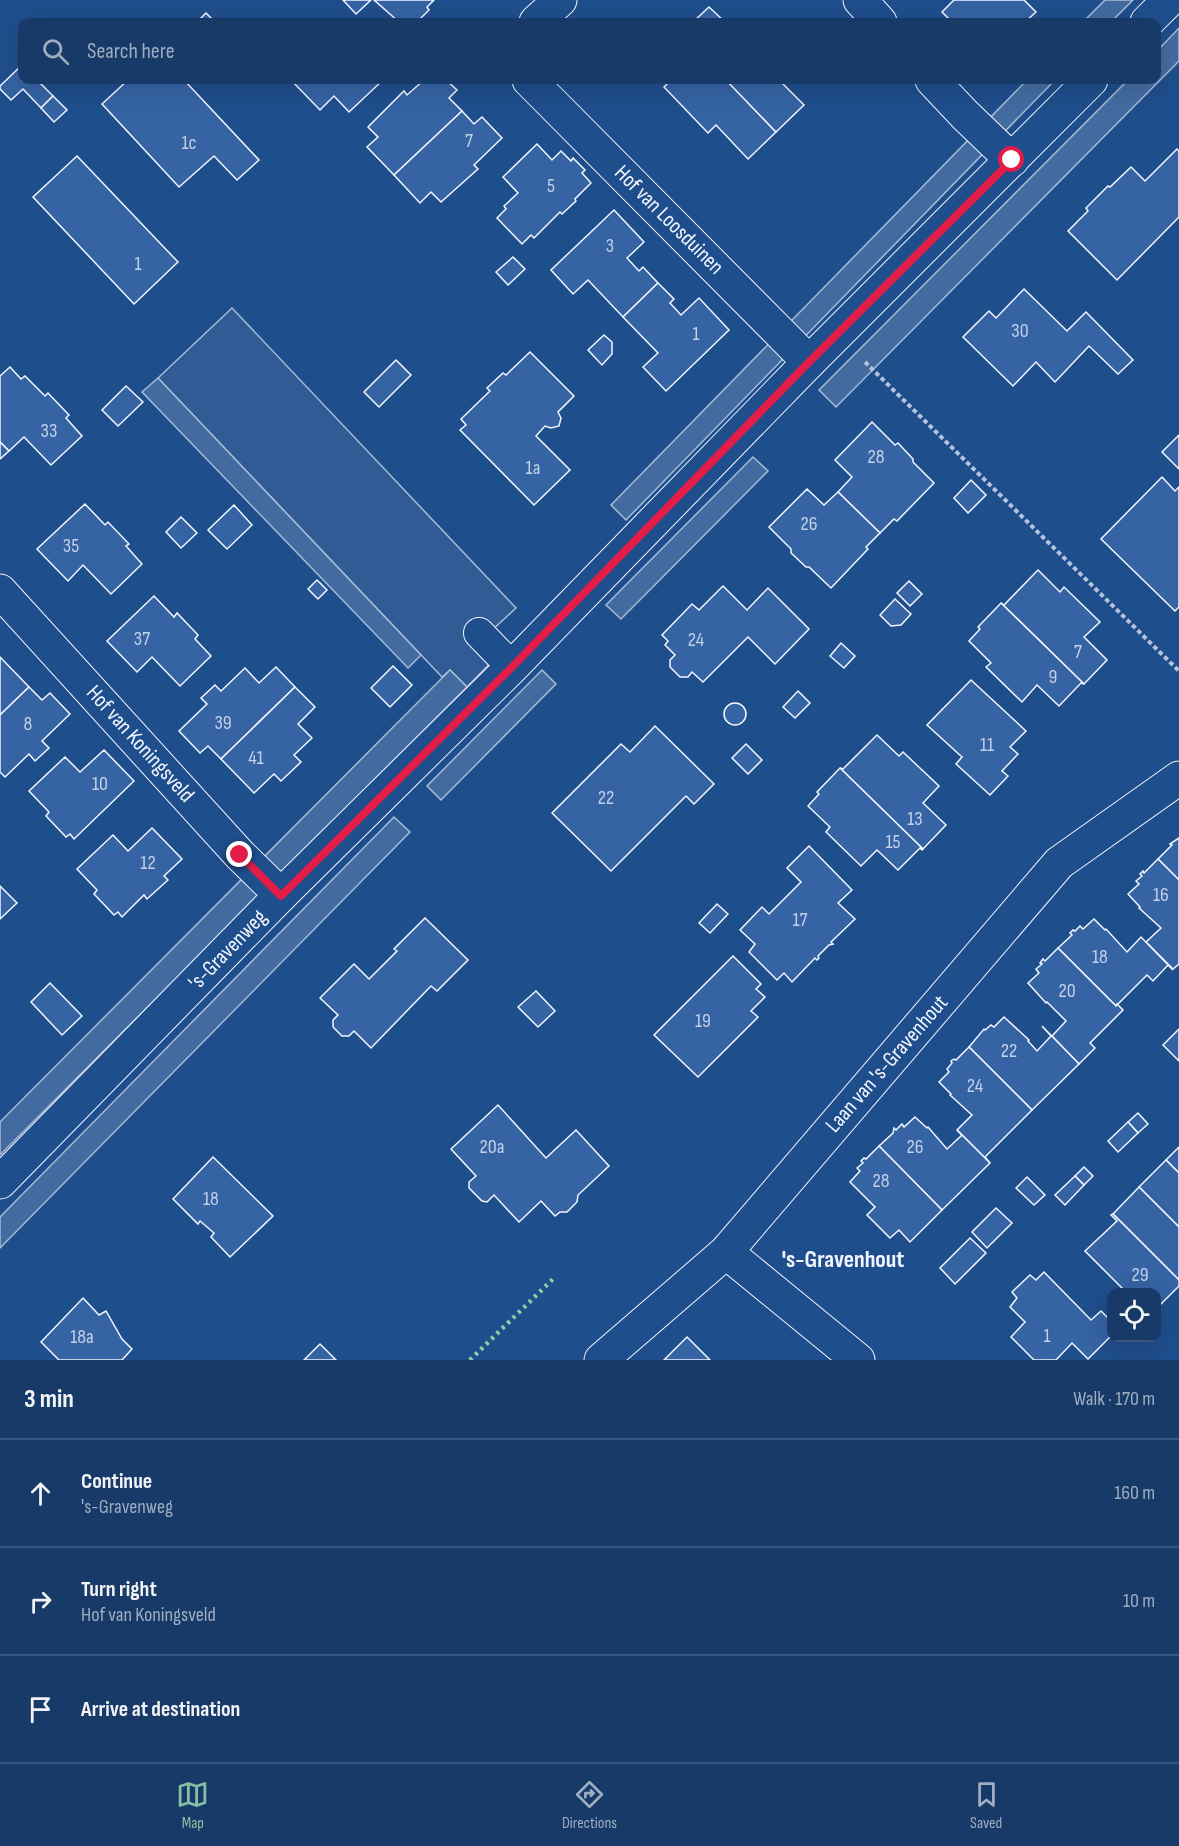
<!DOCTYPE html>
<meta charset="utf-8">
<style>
body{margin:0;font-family:"Sofia Sans Condensed",sans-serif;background:#244571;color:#f1f3f6}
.controls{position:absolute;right:18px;bottom:18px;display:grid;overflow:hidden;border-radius:12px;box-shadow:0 6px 24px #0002}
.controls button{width:54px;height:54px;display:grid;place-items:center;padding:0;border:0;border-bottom:2px solid #36547d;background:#173a69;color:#f1f3f6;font:30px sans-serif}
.stop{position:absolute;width:18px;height:18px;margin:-14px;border:4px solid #e11d48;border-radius:50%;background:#fff}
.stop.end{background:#e11d48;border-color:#fff;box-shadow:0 2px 6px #0008}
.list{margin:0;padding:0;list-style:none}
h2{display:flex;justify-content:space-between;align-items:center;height:78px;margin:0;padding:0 24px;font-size:26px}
h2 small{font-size:20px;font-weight:400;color:#9eadc0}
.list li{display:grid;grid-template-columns:39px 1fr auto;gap:18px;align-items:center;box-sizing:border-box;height:108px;padding:0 24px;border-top:2px solid #36547d}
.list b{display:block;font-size:22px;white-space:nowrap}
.list p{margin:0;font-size:20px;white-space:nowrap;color:#9eadc0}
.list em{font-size:20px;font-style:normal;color:#9eadc0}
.icon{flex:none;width:33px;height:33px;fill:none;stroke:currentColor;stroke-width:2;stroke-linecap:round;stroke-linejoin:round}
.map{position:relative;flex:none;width:1179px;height:1360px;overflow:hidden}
.search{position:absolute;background:#173a69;box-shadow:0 6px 24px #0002;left:18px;right:18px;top:18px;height:66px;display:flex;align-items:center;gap:15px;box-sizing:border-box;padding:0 21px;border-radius:12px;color:#9eadc0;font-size:22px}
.sheet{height:402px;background:#173a69}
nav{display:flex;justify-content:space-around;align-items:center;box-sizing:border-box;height:84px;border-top:2px solid #36547d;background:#173a69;font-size:16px;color:#9eadc0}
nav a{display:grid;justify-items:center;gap:3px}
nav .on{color:#8abfa5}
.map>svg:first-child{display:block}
.green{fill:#305b95;stroke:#a8bbd7;stroke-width:1.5}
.water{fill:#446ba0;stroke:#a8bbd7;stroke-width:1.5}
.building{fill:#3563a3;stroke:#f2f6ff;stroke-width:1.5}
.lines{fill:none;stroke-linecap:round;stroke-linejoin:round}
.pedestrian-casing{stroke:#f2f6ff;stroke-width:32}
.minor-casing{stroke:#f2f6ff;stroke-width:35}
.path{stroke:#b3c4dc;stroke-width:4;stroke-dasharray:4.5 3;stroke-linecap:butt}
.pedestrian{stroke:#1f4e8c;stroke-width:30}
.minor{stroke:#1f4e8c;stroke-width:33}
.hedge{stroke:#97c8a6;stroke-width:4.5;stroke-dasharray:3 4.5;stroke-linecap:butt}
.route{stroke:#e11d48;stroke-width:8}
.labels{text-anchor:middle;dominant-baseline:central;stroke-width:4.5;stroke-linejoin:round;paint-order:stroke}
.number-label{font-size:20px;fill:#c3d1e8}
.street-label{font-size:22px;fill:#f2f6ff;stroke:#1f4e8c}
.neighbourhood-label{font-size:24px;font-weight:bold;fill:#f2f6ff;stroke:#1f4e8c}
</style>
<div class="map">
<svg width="1179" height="1360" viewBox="0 0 1179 1360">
<rect width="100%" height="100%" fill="#1f4e8c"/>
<!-- green -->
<path class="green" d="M232,308L516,608L488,634L503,650L467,687L450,670L442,677L158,378Z"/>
<!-- water -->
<g class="water">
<path d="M1105,0H1133L1111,22H1083Z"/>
<path d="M1179,28V61L836,407L819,390L1128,80H1156L1157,51Z"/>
<path d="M1027,80H1055L626,520L611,505Z"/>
<path d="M158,378L421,655L408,668L142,392Z"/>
<path d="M753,457L768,471L621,619L606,605Z"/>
<path d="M450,670L467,687L0,1155V1122Z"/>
<path d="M542,670L556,684L441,800L427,786Z"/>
<path d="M394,817L410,832L0,1248V1217Z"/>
</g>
<!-- building -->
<g class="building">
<path d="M343,0H371L356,14Z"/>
<path d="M374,0H434L427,7L429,10L417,22L414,19L410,22H399Z"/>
<path d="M954,0H1024L1036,12L1025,22H952L942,12Z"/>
<path d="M709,7L725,22H693Z"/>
<path d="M206,13L215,22H197Z"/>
<path d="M22,65V80H37L53,96L41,108L23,89L11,100L0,89V86Z"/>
<path d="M128,80H184L259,160L237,180L214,156L179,187L102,104Z"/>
<path d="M291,80H383L349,112L334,96L320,110Z"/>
<path d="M424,80H446L457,90L449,98L462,111L394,175L367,147L378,137L368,127L404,91L407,95Z"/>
<path d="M671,80H726L776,132L748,159L716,125L708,133L664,87Z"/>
<path d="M726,80H779L804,105L776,132Z"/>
<path d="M53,96L67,110L54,122L41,108Z"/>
<path d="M462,111L474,124L482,117L502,138L474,165L478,169L441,202L431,192L420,203L394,175Z"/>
<path d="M537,144L552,160L561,151L571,161L573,158L585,170L582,173L591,183L575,199L576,201L562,214L560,212L534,238L531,235L522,244L497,218L506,209L504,206L518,193L503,177Z"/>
<path d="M1177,149L1179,151V217L1117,280L1068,231L1088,211L1086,208L1108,186L1110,187L1131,167L1145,181Z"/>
<path d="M77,156L178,262L134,304L33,197Z"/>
<path d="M614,210L644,242L627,258L639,271L643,267L658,283L623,317L588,280L573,294L551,270Z"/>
<path d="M513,257L525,269L508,285L496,272Z"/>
<path d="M658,283L674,299L670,303L681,315L699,298L729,330L666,391L643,367L658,353L623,317Z"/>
<path d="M1024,289L1067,331L1086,312L1133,360L1118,374L1089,346L1055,382L1036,362L1013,386L963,337L989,311L996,318Z"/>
<path d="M604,335L612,342V354L602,365L588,350Z"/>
<path d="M530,352L574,396L558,412L561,418L559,426L551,428L545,426L536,436L570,470L534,505L460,430L466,425L461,419L490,391L487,388L503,373L506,375Z"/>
<path d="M396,360L411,375L379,407L364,392Z"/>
<path d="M10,367L21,379L25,376L45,396L48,393L69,415L66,418L82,436L51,465L24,437L9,451L0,442V376Z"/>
<path d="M126,386L143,402L118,426L102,410Z"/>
<path d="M872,422L895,445L898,443L913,459V462L934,483L897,521L894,519L880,533L838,492L852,477L835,460Z"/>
<path d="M1179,435V469L1162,452Z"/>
<path d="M0,442L9,451L0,459Z"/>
<path d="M1162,477L1175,491L1179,487V607L1175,611L1101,539Z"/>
<path d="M971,480L986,495L968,513L954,498Z"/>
<path d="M807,489L824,505L838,492L880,533L866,547L868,549L831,588L809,567H806L791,553V549L769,527Z"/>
<path d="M85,504L105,525L108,522L129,544L126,546L142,564L111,594L83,565L68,581L37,549Z"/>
<path d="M234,505L252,525L227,549L208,530Z"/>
<path d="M181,517L197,533L181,548L166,532Z"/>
<path d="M1038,570L1060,592L1064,587L1100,622L1084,637L1107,660L1084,684L1001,603L1004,605Z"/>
<path d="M317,580L327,590L318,599L308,589Z"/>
<path d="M909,581L922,594L910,606L897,593Z"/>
<path d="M723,586L747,610L768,588L809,629L775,664L748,637L703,682L692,672L688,677H680L670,667V660L675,655L665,645L668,641L662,635L692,604L699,610Z"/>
<path d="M154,596L174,617L177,613L198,635L195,639L211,656L180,686L152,657L137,672L107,641Z"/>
<path d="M895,599L911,614L901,625L891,626L880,615Z"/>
<path d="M1001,603L1084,684L1081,683L1059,706L1037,685L1022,702L986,667L991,663L969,641L980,629L978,627Z"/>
<path d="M841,643L855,656L844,668L830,656Z"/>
<path d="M0,657L29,687L0,715Z"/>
<path d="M393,666L412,685L390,707L371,688Z"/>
<path d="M276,667L295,687L221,759L208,746L200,753L179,731L207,704L201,698L215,685L221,691L245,668L259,683Z"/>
<path d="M971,680L1026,731L1010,747L1018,754L1002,771L1008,776L990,795L956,764L962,757L927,725Z"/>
<path d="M29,687L42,700L50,693L70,714L42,741L49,748L35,761L29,754L5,777L0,772V715Z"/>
<path d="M295,687L315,707L298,724L312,738L294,755L301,762L281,781L274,774L254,793L221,759Z"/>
<path d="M798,691L810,703L795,718L783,707Z"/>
<circle cx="735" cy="714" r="11"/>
<path d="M655,726L714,784L694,804L686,796L611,871L552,813L621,744L630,752Z"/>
<path d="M877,735L899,756L903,752L939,786L923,803L946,825L923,849L840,768L843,769Z"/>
<path d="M746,744L762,760L748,774L732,758Z"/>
<path d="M104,750L134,781L74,839L70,834L66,837L46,816L49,812L29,791L65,757L80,772Z"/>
<path d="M840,768L923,849L922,850L920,848L898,870L877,850L861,866L826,832L830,827L808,806L819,794L817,792Z"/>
<path d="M152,828L182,859L164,876L168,880L147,899L144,895L122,917L118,912L114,915L94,894L97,890L77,869L113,835L128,851Z"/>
<path d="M1179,838V880L1158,859L1172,845L1170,844Z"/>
<path d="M809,846L852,890L838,903L855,919L831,942L833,944L829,945L818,956L819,958L817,960L815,958L792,982L784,973L777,980L749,952L755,944L740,930L762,907L769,914L801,882L787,868Z"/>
<path d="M1158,859L1179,880V964L1173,969L1146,942L1161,928L1139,908L1140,907L1128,894L1139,884L1136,881L1142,876L1140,874L1143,871L1144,873Z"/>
<path d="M0,886L17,903L0,919Z"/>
<path d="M717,904L728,914L710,933L699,923Z"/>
<path d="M425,918L468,960L437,991L431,986L371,1048L354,1031L349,1036H342L333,1027V1020L338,1015L320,998L354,964L369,979L397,951L394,949Z"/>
<path d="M1094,919L1105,930L1106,929L1127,952L1141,937L1173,970L1168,965L1153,981L1147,975L1116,1006L1058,948L1072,935L1070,933L1073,930L1075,931L1080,926L1083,929Z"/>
<path d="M1058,948L1116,1006L1117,1004L1123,1010L1090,1043L1095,1048L1079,1064L1052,1036L1066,1021L1047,1002L1046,1003L1028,983L1039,973L1036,969L1042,964L1040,963L1043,959L1045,961Z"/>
<path d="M733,956L761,984L756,989L765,997L751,1011L758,1017L698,1077L654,1035Z"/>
<path d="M50,983L82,1016L62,1035L31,1002Z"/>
<path d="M536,991L555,1011L538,1027L518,1007Z"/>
<path d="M1004,1017L1029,1040L1028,1041L1037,1051L1051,1036L1042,1026L1079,1064L1032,1110L969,1047L984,1029L985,1030L991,1025L994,1027Z"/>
<path d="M1179,1029V1061L1163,1045Z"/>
<path d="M969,1047L1032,1110L985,1157L990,1163L957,1130L972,1115L950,1095L951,1094L939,1082L949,1072L947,1069L952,1063L951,1061L954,1059L956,1060Z"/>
<path d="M498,1105L546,1158L576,1130L609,1166L578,1195L577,1202L567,1212H560L555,1216L541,1201L519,1222L494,1195L487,1202L482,1201L469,1188V1182L476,1176L451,1149Z"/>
<path d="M1138,1113L1148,1124L1138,1133L1128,1122Z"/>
<path d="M915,1117L927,1128L928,1127L947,1149L962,1135L957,1130L990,1163L942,1210L879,1146L893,1133L894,1128L896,1130L902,1124L904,1127Z"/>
<path d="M1128,1122L1138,1133L1118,1152L1108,1141Z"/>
<path d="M879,1146L942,1210L910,1242L899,1230L890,1238L867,1215L875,1207L850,1182L860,1171L857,1168L863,1163L861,1161L864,1158L866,1159Z"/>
<path d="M1179,1147V1173L1166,1160Z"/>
<path d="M213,1157L273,1216L230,1257L211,1237L214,1233L200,1221L198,1224L173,1199Z"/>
<path d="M1166,1160L1179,1173V1227L1139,1187Z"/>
<path d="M1084,1167L1093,1176L1084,1185L1075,1176Z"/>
<path d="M1075,1176L1084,1185L1065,1205L1055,1195Z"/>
<path d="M1027,1177L1045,1195L1034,1205L1016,1188Z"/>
<path d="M1139,1187L1179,1227V1280L1113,1214Z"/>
<path d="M996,1208L1012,1223L987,1248L972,1232Z"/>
<path d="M1113,1214L1179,1280V1286L1156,1309V1292H1126L1085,1251L1117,1221L1111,1215Z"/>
<path d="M970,1238L986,1253L955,1284L940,1268Z"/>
<path d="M1044,1272L1091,1320L1101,1311L1112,1322V1335L1088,1359L1072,1343L1056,1360H1034L1011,1337L1025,1322L1010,1307L1017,1298L1012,1292L1030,1275L1036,1280Z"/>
<path d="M83,1298L99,1315L106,1311L122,1339L132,1349L122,1360H59L41,1342Z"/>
<path d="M687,1337L710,1360H664Z"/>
<path d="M320,1344L336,1360H304Z"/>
</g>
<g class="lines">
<defs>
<path id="pedestrian" d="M479,633L512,667"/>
<g id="minor">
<path d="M860,0L880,22"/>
<path d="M536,22L560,0"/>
<path d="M1147,22L1169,0"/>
<path d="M529,80L809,362"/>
<path d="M932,80L965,115L1012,160"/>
<path d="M0,591L240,855L281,895"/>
<path d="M0,1182L281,895L512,667L809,362L1091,80"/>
<path d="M726,1252L858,1360"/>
<path d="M601,1360L726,1252L1059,863L1179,778"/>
</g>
</defs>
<!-- pedestrian casing -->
<use href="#pedestrian" class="pedestrian-casing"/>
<!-- minor casing -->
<use href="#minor" class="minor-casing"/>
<!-- path -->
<path class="path" d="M865,362L1179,671"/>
<!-- pedestrian -->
<use href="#pedestrian" class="pedestrian"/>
<!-- minor -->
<use href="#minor" class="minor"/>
<!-- hedge -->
<path class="hedge" d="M470,1360L554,1278"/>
</g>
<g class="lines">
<!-- route -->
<path class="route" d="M240,855L281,896L512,667L809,362L1012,160"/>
</g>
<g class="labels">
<!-- number labels -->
<g class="number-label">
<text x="469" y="141">7</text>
<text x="189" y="143">1c</text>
<text x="551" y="186">5</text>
<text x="610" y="246">3</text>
<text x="138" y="264">1</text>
<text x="1020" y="331">30</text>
<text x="696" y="334">1</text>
<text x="49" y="431">33</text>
<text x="876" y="457">28</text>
<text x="533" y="468">1a</text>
<text x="809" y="524">26</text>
<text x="71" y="546">35</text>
<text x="142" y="639">37</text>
<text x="696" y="640">24</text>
<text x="1078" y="652">7</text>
<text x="1053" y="677">9</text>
<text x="223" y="723">39</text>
<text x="28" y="724">8</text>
<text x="987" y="745">11</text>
<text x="256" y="758">41</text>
<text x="100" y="784">10</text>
<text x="606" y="798">22</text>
<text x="915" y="819">13</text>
<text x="893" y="842">15</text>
<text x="148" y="863">12</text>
<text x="1161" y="895">16</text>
<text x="800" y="920">17</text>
<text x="1100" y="957">18</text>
<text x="1067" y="991">20</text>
<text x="703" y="1021">19</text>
<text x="1009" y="1051">22</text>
<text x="975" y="1086">24</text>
<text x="492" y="1147">20a</text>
<text x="915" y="1147">26</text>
<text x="881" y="1181">28</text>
<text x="211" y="1199">18</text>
<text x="1140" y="1275">29</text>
<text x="1047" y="1336">1</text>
<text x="82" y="1337">18a</text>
</g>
<!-- street labels -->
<g class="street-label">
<text transform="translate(669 220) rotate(45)">Hof van Loosduinen</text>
<text transform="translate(140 744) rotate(48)">Hof van Koningsveld</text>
<text transform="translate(228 950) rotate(-46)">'s-Gravenweg</text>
<text transform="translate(887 1064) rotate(-49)">Laan van 's-Gravenhout</text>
</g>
<!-- neighbourhood labels -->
<g class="neighbourhood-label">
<text x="843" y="1259">'s-Gravenhout</text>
</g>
</g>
</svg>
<div class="controls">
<button><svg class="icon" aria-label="locate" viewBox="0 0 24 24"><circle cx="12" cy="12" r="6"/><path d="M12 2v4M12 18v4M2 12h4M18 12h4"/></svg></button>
</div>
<div class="stop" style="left:1012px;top:160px"></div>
<div class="stop end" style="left:240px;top:855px"></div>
<div class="search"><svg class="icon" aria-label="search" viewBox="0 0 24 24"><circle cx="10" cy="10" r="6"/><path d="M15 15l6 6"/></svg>Search here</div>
</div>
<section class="sheet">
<h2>3 min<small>Walk · 170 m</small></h2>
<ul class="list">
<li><svg class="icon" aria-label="ahead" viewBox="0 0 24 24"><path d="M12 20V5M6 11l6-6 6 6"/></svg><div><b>Continue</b><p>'s-Gravenweg</p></div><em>160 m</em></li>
<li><svg class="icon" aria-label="right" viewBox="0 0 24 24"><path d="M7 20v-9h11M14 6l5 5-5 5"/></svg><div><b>Turn right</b><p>Hof van Koningsveld</p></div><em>10 m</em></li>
<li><svg class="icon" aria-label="arrive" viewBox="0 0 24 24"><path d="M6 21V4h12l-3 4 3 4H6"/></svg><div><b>Arrive at destination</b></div></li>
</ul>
</section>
<nav>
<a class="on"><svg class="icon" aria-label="map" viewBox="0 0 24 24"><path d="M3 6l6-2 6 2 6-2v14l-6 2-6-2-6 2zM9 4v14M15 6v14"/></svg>Map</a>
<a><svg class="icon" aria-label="directions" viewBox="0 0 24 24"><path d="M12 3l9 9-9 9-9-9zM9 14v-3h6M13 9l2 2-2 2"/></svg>Directions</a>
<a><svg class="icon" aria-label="saved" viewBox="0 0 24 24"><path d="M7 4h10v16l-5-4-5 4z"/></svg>Saved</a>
</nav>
